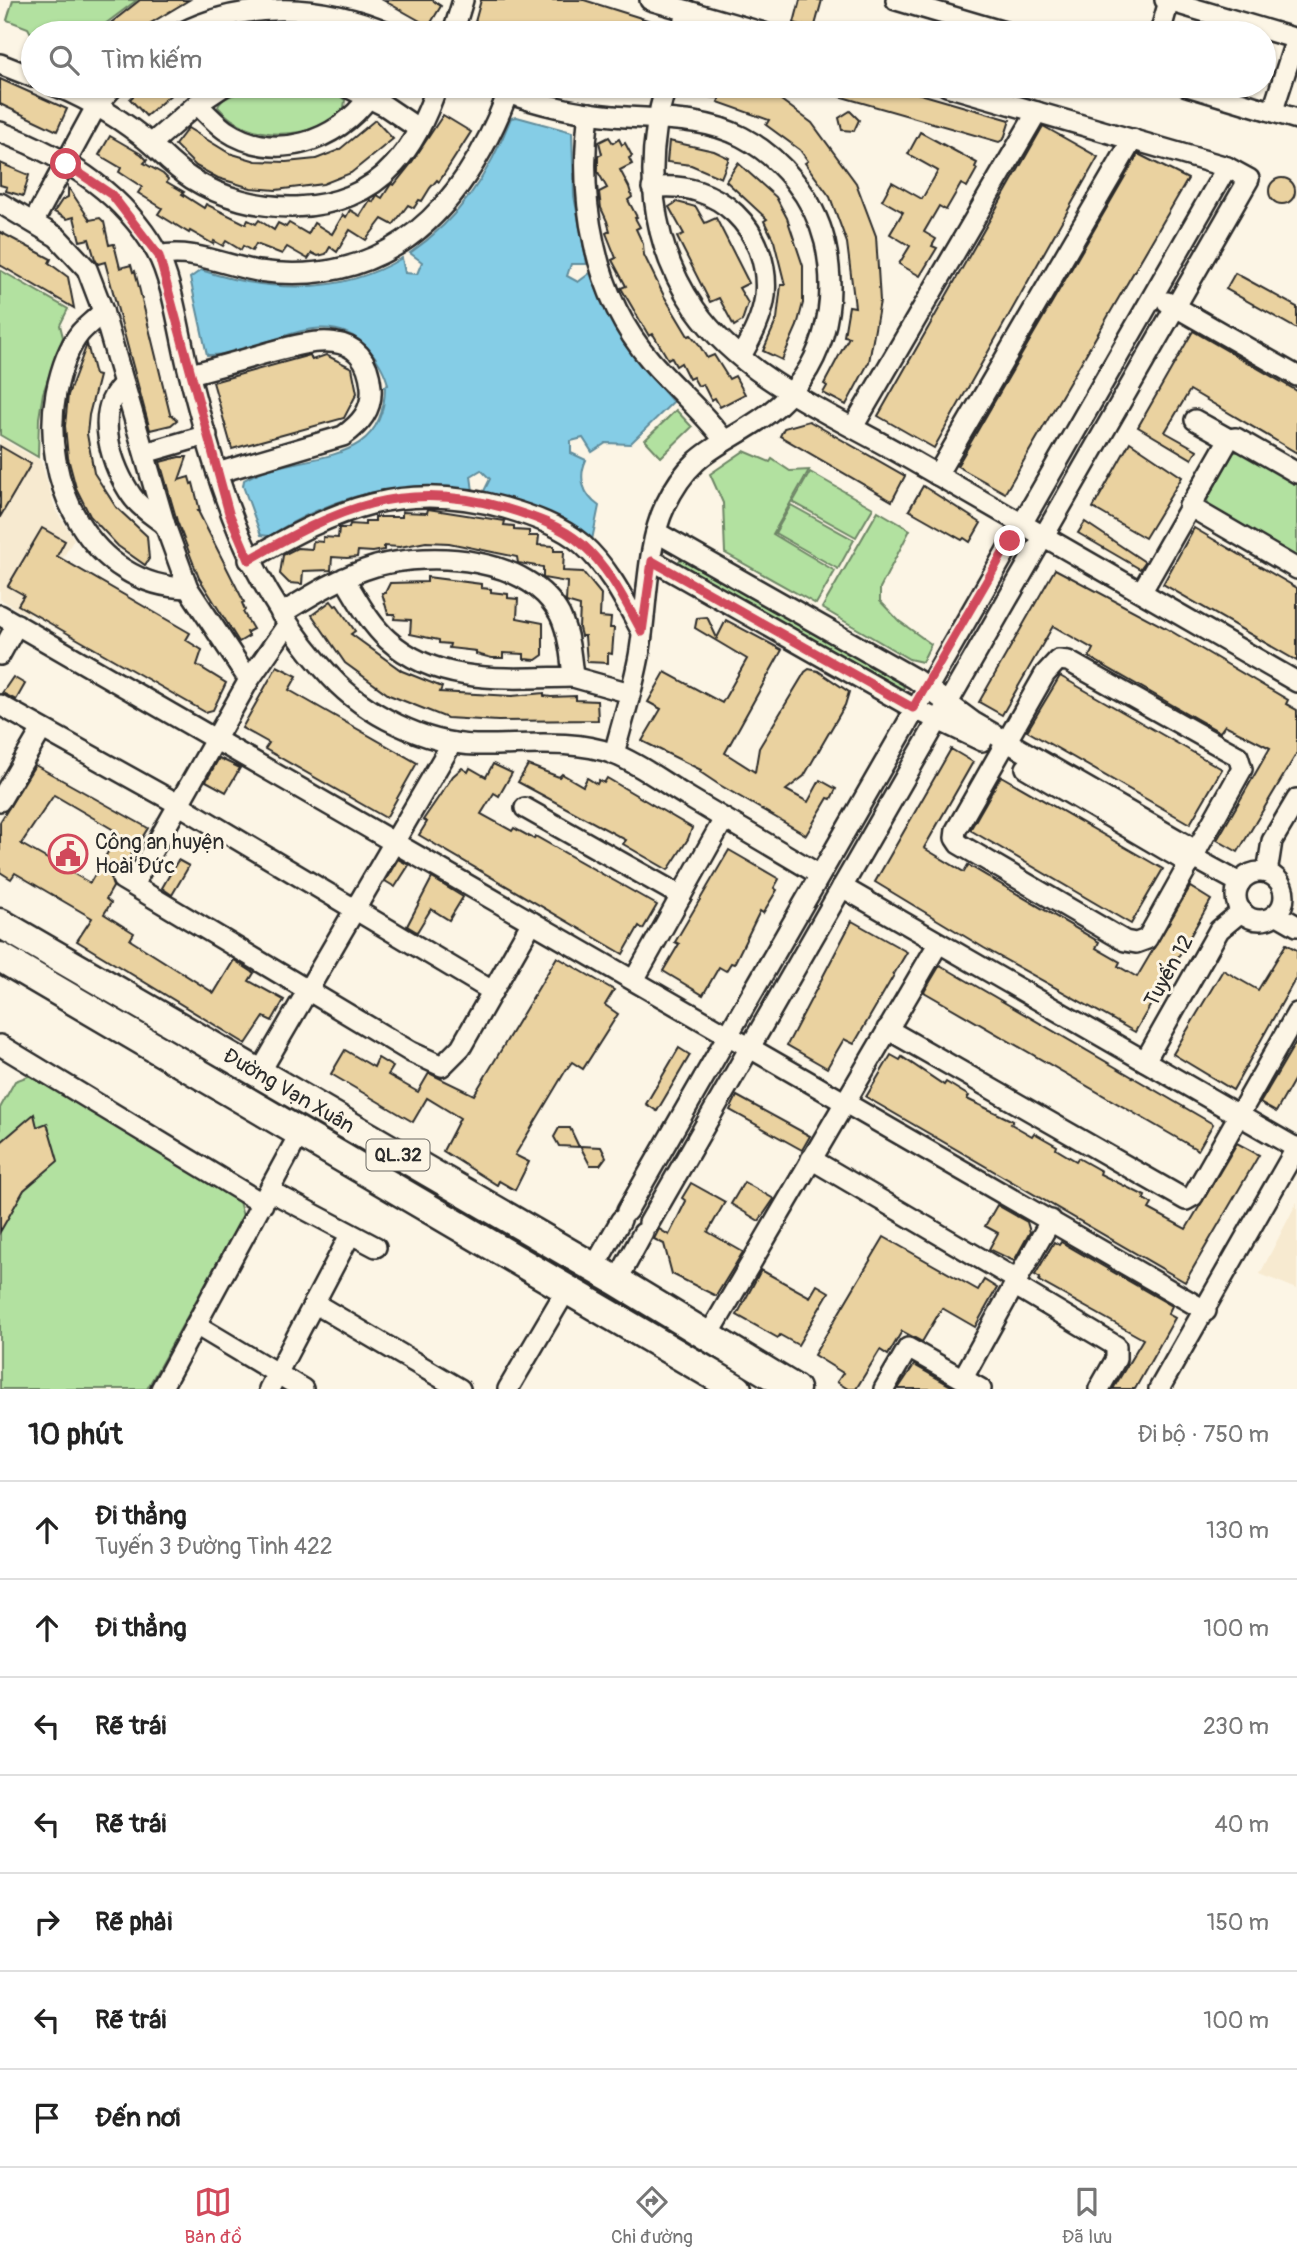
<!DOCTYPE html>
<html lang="vi">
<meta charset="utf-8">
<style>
body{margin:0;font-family:Pangolin,sans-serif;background:#f6f6f6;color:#222}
.stop{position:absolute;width:21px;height:21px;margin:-16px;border:5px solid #d1495b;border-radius:50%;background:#fff}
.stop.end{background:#d1495b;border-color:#fff;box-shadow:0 2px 7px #0008}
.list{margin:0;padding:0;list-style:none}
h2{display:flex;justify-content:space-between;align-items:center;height:91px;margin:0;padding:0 28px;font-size:30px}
h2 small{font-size:23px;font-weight:400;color:#767676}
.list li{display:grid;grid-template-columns:46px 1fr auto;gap:21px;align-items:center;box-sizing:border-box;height:98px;padding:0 28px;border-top:2px solid #e0e0e0}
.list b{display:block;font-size:26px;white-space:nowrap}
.list p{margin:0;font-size:23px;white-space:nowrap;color:#767676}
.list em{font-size:23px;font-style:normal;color:#767676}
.icon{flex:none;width:38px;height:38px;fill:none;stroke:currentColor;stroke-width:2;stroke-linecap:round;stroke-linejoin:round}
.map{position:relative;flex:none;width:1297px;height:1389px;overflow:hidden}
.search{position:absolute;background:#fff;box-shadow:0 2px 5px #0004;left:21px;right:21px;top:21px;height:77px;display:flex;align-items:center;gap:18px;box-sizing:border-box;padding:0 24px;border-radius:38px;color:#767676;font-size:26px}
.sheet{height:777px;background:#fff}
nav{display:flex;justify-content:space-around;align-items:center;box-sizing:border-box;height:98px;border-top:2px solid #e0e0e0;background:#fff;font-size:19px;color:#767676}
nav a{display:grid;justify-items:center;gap:4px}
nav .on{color:#d1495b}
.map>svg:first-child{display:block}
.built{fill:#f7ead0}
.green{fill:#b2e1a0;stroke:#6e8666;stroke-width:2}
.water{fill:#85cde6;stroke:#618c9b;stroke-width:2}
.building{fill:#ead2a0;stroke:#2b2b2b;stroke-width:2;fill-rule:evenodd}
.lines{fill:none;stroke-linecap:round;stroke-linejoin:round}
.minor-casing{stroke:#2b2b2b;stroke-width:24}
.highway-casing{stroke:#2b2b2b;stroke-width:33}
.minor{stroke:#fcf5e5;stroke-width:19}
.highway{stroke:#fcf5e5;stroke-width:28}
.route{stroke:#d1495b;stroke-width:9}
.labels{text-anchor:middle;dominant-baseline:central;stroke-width:6;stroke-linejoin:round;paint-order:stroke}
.shield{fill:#fcf5e5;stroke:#6a6863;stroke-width:2}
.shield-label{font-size:19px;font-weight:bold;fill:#2b2b2b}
.poi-label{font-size:21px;fill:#2b2b2b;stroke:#fcf5e5;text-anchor:start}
.street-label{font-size:21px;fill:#2b2b2b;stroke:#fcf5e5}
</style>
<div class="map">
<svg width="1297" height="1389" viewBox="0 0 1297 1389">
<rect width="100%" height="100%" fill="#fcf5e5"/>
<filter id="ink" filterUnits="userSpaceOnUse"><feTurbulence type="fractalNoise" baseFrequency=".0143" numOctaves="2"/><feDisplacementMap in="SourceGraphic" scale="14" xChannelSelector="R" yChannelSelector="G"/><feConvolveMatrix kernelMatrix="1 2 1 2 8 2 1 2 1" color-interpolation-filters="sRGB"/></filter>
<g filter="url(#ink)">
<!-- built -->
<g class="built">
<path d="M0,438L41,461L56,511L74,539L29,616L0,599Z"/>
<path d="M1297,1202V1289L1260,1274Z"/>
</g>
<!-- green -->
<g class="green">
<path d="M13,0H137L93,33H33V37L28,28L7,20Z"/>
<path d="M292,86L340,96L345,100L344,108C315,142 247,143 218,107C223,90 275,86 292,86Z"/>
<path d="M0,270L68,309L60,325L63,337L43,393L39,418L38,457L0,435Z"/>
<path d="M676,410L692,427L661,457L645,440Z"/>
<path d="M744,451L770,462L772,459L790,471L809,470L773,534L835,571L816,604L725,553L723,503L710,474Z"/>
<path d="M1234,452H1242L1297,484V559L1210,509L1207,500Z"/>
<path d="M810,472L873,508L856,537L793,502Z"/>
<path d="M791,505L854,540L838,569L775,533Z"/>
<path d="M878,511L910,530L880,588V601L899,621L931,644L922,662L909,659L822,608Z"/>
<path d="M683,557L903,683L904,690L681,566L679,561Z"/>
<path d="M31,1075L238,1198L243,1216L147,1389H0V1108L15,1081Z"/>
</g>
<!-- water -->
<path class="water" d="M517,117L572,132L574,196L587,264H571L567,276L578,282L590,273C608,324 638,362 673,402L630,444L606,443L592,452L583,438L571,441V453L586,460C578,478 583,495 599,506L592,540C560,514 522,502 483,493L490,479L481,470L471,476L473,491C393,480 337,494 269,536L261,535L243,486L244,480C295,449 385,474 385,386L388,385C386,374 377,358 368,348C322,299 259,358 207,355L190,278L201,270C267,292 339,296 402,258L405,273L417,274L422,262L410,253C460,218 489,174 511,118Z"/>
<!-- building -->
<g class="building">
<path d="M140,0H189L134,33H98Z"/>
<path d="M383,0H432L441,6L429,26Z"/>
<path d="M481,0H584L657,23L654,33H472Z"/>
<path d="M800,0H822L814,29L794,23Z"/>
<path d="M0,79L67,109L57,131L0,104Z"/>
<path d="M144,86H181L146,116L130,99Z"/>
<path d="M678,86H755L773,94L812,123L856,183L876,236L880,301L869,362L846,405L823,393L827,386L824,384L849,337L844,336L849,306L855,307L847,243L830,197L805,163L808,161L800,150L766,125L769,120L718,102L720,98L677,94Z"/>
<path d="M814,86H893L1010,120L1004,139L999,142L814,89Z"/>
<path d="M850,111L859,120L854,131L842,130L839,118Z"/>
<path d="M443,115L471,132L439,182L437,180L430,188L422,201L419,200L414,208L408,205L393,225L382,219L366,240L350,230L337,252L330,247L326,254L318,256L312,253L308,259L287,247L282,254L256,244L252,251L243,246L241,250L226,241L223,246L214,241L213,244L190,231L189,233L158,214L162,208L138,193L142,187L119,172L121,168L99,155L110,136L141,154L147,160L144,163L163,174L168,179L167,182L184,192L182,194L204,208L206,204L246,224L248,220L256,224L259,220L274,230L278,223L286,227L289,223L308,234L314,223L332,234L343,215L346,217L350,210L360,216L370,200L373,202L377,195L382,198L391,184L394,185L410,165Z"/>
<path d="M375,120L393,139L351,173L323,184L276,190L251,188L218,178L196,166L175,145L188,128L229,153L256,161L286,162L316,159L339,150Z"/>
<path d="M1043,126L1098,157L934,448L878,416Z"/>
<path d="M920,132L977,163L975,167L977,169L967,187L961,184L946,210L939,206L924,232L936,239L932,246L937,248L920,276L899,264L910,246L890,234L903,212L882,200L892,182L922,199L938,171L908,154Z"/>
<path d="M609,137L613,143L619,139L622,145L625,143L632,156L629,158L632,164L620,170L629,187L632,197L628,200L637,217L635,218L640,227L636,229L643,244L644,255L664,296L688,336L691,335L698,343L707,358L714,355L729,379L735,376L745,394L720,407L715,398L711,400L703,384L698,386L693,377L689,379L681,363L676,366L671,357L668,359L653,334L649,336L621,288L626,286L612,260L616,258L606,233L610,231L607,221L601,208L599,192L607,188L598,172V156L602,154L599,142Z"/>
<path d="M669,141L714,151L729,158L721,178L691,165L667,162Z"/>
<path d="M1138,154L1188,179L1005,493L957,466Z"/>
<path d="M0,163L29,175L23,196L6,191L7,187L0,185Z"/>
<path d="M738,163L776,197L787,218L803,266V303L797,326L782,360L763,351L777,319L781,285H785L774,241L764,221L767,219L726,181Z"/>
<circle cx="1282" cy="191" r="13"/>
<path d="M68,187L90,220L100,218L104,222L109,245L114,244L120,268L131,265L133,272L135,271L170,414L177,420L171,425L150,430L105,262L98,264L95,259L89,239L80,241L74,217L67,219L54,212L62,200L68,197Z"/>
<path d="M677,202L696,207L705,223L716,218L749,283L739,288L748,303L742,321L734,326L719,298L710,302L677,237L684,234L669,207Z"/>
<path d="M0,232L51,259L49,263L68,277L74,308L0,265Z"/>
<path d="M1235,273L1297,307V329L1226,289Z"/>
<path d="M1193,331L1297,391V453L1190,390L1165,432L1197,450L1192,459L1138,427Z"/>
<path d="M87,344L95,375L99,376L89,415L87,434L94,473L116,507L147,536L149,559L145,565L118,546L90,516L76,488L68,458L65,426L68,395Z"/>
<path d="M310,355L312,360L326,355L352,368L357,393L344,418L232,449L213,382Z"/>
<path d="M809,421L905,476L892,501L780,436L784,428Z"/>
<path d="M1130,442L1182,477L1145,538L1093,508Z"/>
<path d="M0,446L31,464L0,517Z"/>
<path d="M179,457H187L179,480L189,477L191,484L193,483L200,511H198L244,602L242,603L245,610L243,612L253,629L247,632L249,636L239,642L199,578L177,521L160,462Z"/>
<path d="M923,486L981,523L970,542L964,538L962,540L909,510Z"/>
<path d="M428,509L505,521L504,525L514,526V530L529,531V536H539L538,545L554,546V551H564L563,571L583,572L601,594L600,617L611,618L610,628H614L612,654L608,653V663L587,662L585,636H581L579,628L580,606L566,602L567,582L543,578V567L518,563L517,557L449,543L426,542L400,547L384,546V550L373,552L358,551L357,557L347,558L332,557L331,570L303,571L302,584L289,583L280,574L283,555L297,548L312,549L313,541L323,542V537L338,538L339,528H349L350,524L365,525V521H375V517H402V512L427,513Z"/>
<path d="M1085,522L1145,562L1140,569L1078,533Z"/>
<path d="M42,528L65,541L57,556L190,633L186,640L202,650L197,665L226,683L213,710L205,712L18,605L24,595L8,586Z"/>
<path d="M1194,528L1297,588V661L1163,584Z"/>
<path d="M1055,569L1164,627L1288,700L1286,704L1297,710V753L1238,852L1217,840L1270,748L1225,725L1220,732L1195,718L1089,657L1093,649L1053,626L1002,715L979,702Z"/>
<path d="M427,577L481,584V588L491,589V592L508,594V598L518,599L517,618L543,623V655L536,660L524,659V654L503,653V658H492L476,654V651L449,648L450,644L439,643V640L410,634L411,620L394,619L395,614H388L382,593H385L390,583L427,582Z"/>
<path d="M331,601L335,606L337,605L355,631L351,634L402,671L442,687L440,692L512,696L544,693V696L551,697L576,696V700L597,701L598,720L498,721L447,718L389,695L345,663L312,615Z"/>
<path d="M707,617L717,638L726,620L782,650L725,753L755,772L759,748L805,672L809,669L818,671L849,692L845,705L804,776L786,790L808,802L820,780L836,789L831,799L828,798L806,835L718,784L700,772L701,770L642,741L661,709L648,702L665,672L722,703L747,659L695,628L697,618Z"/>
<path d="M277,666L297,676L289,690L417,763L386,818L265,749L269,743L242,728Z"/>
<path d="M1060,676L1222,769L1190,824L1027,731Z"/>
<path d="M13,677L25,684L16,700L2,693Z"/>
<path d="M951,749L973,762L924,848L964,872L968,865L1099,942L1096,948L1120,962L1118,966L1137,977L1190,887L1211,900L1135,1032L984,948L875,882Z"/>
<path d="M219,758L240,768L226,792L206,781Z"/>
<path d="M493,764L512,773L499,796L494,793L481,814L512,831L514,828L534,839L535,836L657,905L643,929L639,926L623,954L419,835L427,822L423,820L453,776L462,768L468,772L470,768L486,777Z"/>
<path d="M35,765L148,828L124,867L117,868L111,873L113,887L106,899L111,903L104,914L134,933L130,940L214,993L234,960L254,973L249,981L284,1000L272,1021L264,1017L246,1044L77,941L92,918L15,873L11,879L0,872V822ZM54,795L119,833L90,883L21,844Z"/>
<path d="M528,765L559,777L562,774L583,786L587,778L597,784L599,780L604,783L607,778L692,828L688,839L668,870L623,844L626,840L518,782Z"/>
<path d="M1001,776L1163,869L1131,924L970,830Z"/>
<path d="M729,850L779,879L774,888L777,890L763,913L760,911L734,964L731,963L726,971L719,967L703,995L663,971L679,944L675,942Z"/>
<path d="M398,859L409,865L395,887L385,881Z"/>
<path d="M178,860L189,866L172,895L162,888Z"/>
<path d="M432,878L463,897L449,920L431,909L417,932L407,926Z"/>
<path d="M852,921L907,952L894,974L892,973L894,975L854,1044L844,1039L827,1068L787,1045Z"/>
<path d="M1286,944L1297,950V976L1233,1090L1173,1054L1223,970L1258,990Z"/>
<path d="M557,957L614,990L605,1005L618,1014L583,1069L572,1062L566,1070L515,1155L529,1162L515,1190L499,1181L497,1185L443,1151L460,1118L427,1098L413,1122L331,1074L345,1050L374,1067L378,1058L393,1067L388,1075L418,1092L429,1073L474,1095Z"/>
<path d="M940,965L1213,1124L1198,1150L924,992Z"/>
<path d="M1297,1040V1075L1276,1112L1260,1103Z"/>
<path d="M679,1048L690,1055L657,1111L646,1104Z"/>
<path d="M891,1055L900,1060L902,1057L944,1085L946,1082L969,1096L967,1099L1013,1121L1011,1124L1032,1136L1034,1133L1057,1146L1056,1149L1076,1161L1078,1158L1101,1171L1100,1174L1145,1196L1144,1199L1152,1204L1149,1209L1186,1229L1237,1143L1259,1155L1185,1282L866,1097Z"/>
<path d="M737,1096L810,1136L802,1150L730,1110Z"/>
<path d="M34,1114L37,1127L47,1123L58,1161L24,1190L0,1232V1143Z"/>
<path d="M559,1128H570L579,1147L559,1146L554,1137Z"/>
<path d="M580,1146L601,1147L606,1157L600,1165H590Z"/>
<path d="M744,1182L774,1199L759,1221L731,1204Z"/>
<path d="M691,1183L725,1202L708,1232L743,1252L716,1296L672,1274L664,1244L654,1239L659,1229L669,1235L686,1201L682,1198Z"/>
<path d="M997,1205L1027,1222L1030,1232L1014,1261L989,1249L998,1233L985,1226Z"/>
<path d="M884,1237L978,1290L984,1280L997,1288L975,1327L942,1308L922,1342L902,1331L888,1355L880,1350L856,1389H848L837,1382L843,1373L814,1355Z"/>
<path d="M1054,1242L1059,1245L1061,1242L1172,1306L1168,1314L1175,1318L1135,1389H1113L1143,1339L1039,1281L1040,1278L1035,1275Z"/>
<path d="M761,1270L810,1297L817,1285L829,1292L798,1345L780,1335L778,1338L737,1315Z"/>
<path d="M914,1365L956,1389H898Z"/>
</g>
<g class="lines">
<defs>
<g id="minor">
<path d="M650,0L764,33"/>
<path d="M896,0L1008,33"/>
<path d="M1165,0L1297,39"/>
<path d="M181,33C246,0 323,4 390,33"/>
<path d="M453,33L463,0"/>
<path d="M681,33L688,11"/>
<path d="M1160,33L1169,1"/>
<path d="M0,64L33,77"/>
<path d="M56,86C91,101 122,119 151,144C164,156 176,169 192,179C251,216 344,221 394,165C414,144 428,113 437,86"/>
<path d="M345,86L385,106L419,129"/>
<path d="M490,86C528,102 571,112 613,116C656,120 702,116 742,137C782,158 814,198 825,242C839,306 824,371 769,413C724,447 693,447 665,506C646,545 647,612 639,656C633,689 622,722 614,754"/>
<path d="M666,86C643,162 649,242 695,309C745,380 834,415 906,457C1036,533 1167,606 1297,682"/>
<path d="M1187,86L1297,119"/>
<path d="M197,104C206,113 215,123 225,130C274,163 337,142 369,97"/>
<path d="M1273,110L1296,39"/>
<path d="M589,113C578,197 593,295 651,361C674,388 702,410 723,439"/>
<path d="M0,132C62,155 122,192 156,251C173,280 180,339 189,373C219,490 247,586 331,677C365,714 425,744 476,745C520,746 572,738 614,754C640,764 664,783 688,797C731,823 775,848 818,874"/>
<path d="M151,144L197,104L224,86"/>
<path d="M652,188C717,178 771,230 765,296C762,318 752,337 741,356"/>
<path d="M0,203L57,237L87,269L103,311L165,525L188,588L249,680"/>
<path d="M34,221L97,105L114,86"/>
<path d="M159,256C190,248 227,266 258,271C390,289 464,207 508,93"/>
<path d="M1167,302L1297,376"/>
<path d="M103,311C96,319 87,325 80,333C67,349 60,373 56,393C39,480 91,587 188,588"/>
<path d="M190,374C214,368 239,361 263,354C304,343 365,322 371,387C373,410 360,424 343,436L217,473"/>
<path d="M124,384C92,410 112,468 132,496C140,508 154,516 165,525"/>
<path d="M1195,420L1229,439"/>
<path d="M853,427L1037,112"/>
<path d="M145,453L207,435"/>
<path d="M937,475L1133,139"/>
<path d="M1189,506L1297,569"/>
<path d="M656,532L915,679L973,722L1197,851"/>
<path d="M249,560C336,509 403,479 505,508C532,516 561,526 582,544C609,568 625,601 642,632"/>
<path d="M652,560L913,708L982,741"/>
<path d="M1142,591L1229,439L1236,438L1297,473"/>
<path d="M281,614C311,595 342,576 376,566C432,551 529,556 560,615C569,634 571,657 573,677C509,678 439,686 388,640C369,623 357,599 344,578"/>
<path d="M0,615L1206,1311"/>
<path d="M0,655L17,624"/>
<path d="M1058,660L1068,661L1225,749L1238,756L1242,769L1147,939L1136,943L1125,941L959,844L955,838L956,830L1045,674Z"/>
<path d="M573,677L630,693"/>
<path d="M0,705L178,804L492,991"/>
<path d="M1026,768L1190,864"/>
<path d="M0,801L42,729"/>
<path d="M525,808L681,896"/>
<path d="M1194,858L1240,883"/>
<circle cx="1260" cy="896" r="24"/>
<path d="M1267,873L1272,841L1297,799"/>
<path d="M122,879L411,1052L442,1066L461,1047L532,922"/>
<path d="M133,885L249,680L288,624"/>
<path d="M842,887L1296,1148"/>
<path d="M1276,914L1297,926"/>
<path d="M634,980L724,819"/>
<path d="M887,1029L1186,1200L1193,1196L1297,1013"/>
<path d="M0,1045L263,1204"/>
<path d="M1145,1061L1219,930L1242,911"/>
<path d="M259,1074L452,743"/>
<path d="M811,1159L1017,1280L1051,1220"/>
<path d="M270,1191L376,1247"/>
<path d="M627,1211L1227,167"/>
<path d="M649,1223L1249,179L1227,167L947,86"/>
<path d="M593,1269L621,1220"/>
<path d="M617,1281L643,1233"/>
<path d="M1014,1285L1116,1346V1359L1099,1389"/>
<path d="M314,1303L460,1389"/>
<path d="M196,1325L303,1389"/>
<path d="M707,1338L938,944"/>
<path d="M963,1378L1017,1280"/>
<path d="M161,1389L301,1131"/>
<path d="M269,1389L350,1235"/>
<path d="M508,1389L568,1287"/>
<path d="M884,1389L908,1348L981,1389"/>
<path d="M1159,1389L1297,1147"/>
</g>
<g id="highway">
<path id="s1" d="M0,923L617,1281L795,1389"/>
<path d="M0,957L737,1389"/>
</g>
</defs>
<!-- minor casing -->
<use href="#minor" class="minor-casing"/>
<!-- highway casing -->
<use href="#highway" class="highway-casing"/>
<!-- minor -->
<use href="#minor" class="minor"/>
<!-- highway -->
<use href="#highway" class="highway"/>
</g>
</g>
<g class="lines" filter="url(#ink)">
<!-- route -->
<path class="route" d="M66,164L112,195L159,256L229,513L249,560C336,509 403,478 505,508C532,516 561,526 582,544C609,568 625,601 642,632L652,561L913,708L1010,541"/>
</g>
<!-- icons -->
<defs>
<symbol id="civic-ring" viewBox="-11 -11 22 22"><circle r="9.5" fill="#fcf5e5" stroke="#d1495b" stroke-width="1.5"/><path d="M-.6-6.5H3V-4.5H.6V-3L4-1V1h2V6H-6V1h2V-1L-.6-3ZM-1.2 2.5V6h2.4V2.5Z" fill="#d1495b"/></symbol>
</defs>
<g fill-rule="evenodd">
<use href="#civic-ring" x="46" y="832" width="44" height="44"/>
</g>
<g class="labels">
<!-- shield labels -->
<rect class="shield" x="366.5" y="1139.5" width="63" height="31" rx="5"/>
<g class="shield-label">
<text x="398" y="1155">QL.32</text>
</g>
<!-- poi labels -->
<g class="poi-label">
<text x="95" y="842">Công an huyện<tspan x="95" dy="24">Hoài Đức</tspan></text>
</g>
<!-- street labels -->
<g class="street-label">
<text transform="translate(1169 971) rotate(-61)">Tuyến 12</text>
<text stroke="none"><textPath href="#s1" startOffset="334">Đường Vạn Xuân</textPath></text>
</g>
</g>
</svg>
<div class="stop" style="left:66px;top:164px"></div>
<div class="stop end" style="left:1010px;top:541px"></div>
<div class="search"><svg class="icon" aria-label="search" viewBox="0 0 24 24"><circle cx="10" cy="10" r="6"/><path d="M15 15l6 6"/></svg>Tìm kiếm</div>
</div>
<section class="sheet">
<h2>10 phút<small>Đi bộ · 750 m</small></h2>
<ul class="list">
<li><svg class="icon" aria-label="ahead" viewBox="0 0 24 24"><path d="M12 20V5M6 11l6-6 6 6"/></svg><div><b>Đi thẳng</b><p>Tuyến 3 Đường Tỉnh 422</p></div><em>130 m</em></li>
<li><svg class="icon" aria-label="ahead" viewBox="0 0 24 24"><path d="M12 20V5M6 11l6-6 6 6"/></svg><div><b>Đi thẳng</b></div><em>100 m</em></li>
<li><svg class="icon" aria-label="left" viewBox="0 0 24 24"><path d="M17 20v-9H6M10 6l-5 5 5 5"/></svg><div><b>Rẽ trái</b></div><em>230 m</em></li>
<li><svg class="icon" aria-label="left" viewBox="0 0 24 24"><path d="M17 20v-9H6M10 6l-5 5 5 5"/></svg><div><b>Rẽ trái</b></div><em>40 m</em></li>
<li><svg class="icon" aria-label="right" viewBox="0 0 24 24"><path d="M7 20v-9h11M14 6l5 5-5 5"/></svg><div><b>Rẽ phải</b></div><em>150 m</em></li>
<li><svg class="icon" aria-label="left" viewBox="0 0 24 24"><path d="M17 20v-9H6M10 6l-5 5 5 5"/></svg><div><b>Rẽ trái</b></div><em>100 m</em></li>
<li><svg class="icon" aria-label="arrive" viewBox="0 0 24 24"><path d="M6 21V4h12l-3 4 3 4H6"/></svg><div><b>Đến nơi</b></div></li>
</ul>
</section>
<nav>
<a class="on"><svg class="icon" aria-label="map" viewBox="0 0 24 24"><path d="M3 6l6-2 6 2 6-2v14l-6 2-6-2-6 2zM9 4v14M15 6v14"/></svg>Bản đồ</a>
<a><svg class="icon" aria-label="directions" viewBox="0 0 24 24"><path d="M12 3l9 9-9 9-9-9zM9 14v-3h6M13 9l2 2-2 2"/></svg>Chỉ đường</a>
<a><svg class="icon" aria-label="saved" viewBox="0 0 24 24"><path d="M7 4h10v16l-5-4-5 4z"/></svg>Đã lưu</a>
</nav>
